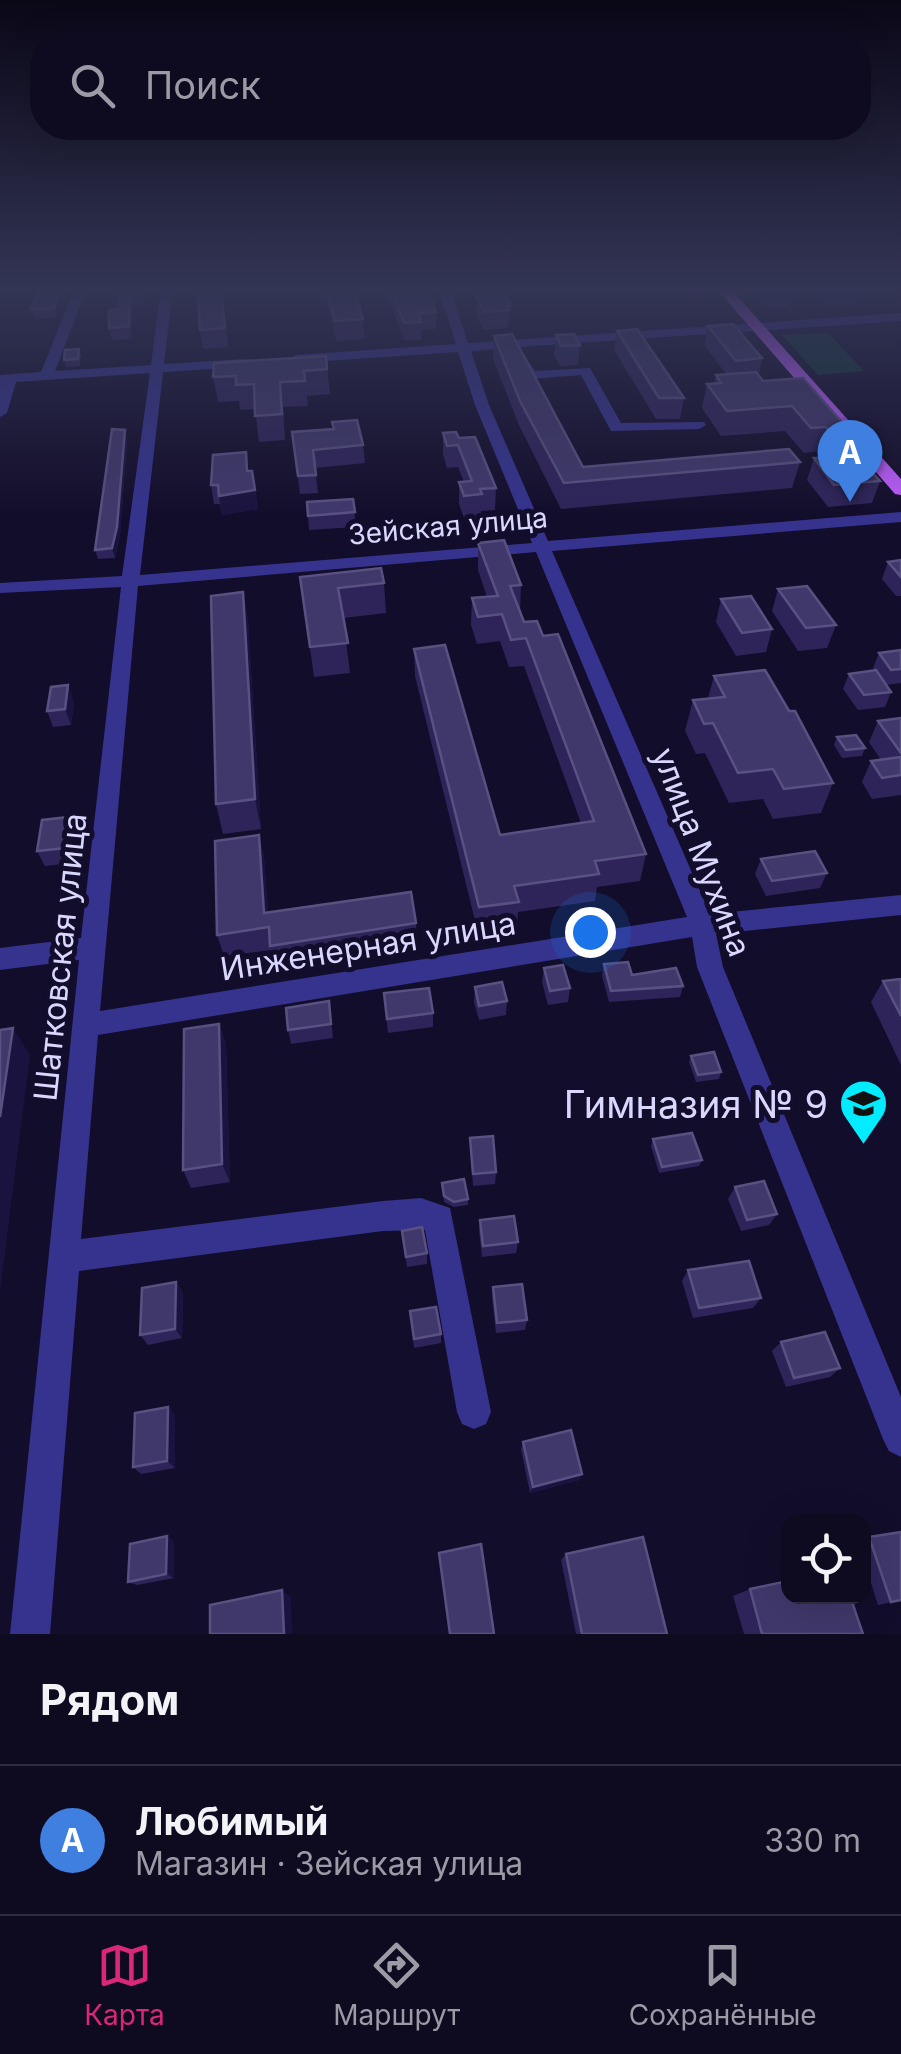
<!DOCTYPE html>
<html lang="ru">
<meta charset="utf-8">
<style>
body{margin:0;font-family:Inter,sans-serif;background:#171329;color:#f1f3f6}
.controls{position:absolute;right:30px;bottom:30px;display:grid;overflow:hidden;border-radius:20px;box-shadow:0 10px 40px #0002}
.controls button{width:90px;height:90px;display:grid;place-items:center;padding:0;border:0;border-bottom:2px solid #2e2b3e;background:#0e0a20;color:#f1f3f6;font:50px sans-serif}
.you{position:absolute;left:590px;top:932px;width:35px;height:35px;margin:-25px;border:8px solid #fff;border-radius:50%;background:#1a73e8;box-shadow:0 0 0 15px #1a73e833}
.badge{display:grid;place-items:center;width:65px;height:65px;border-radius:50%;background:#db2777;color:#fff;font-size:32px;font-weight:700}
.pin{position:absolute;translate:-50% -82px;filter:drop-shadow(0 2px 5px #0008)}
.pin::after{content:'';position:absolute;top:52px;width:35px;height:30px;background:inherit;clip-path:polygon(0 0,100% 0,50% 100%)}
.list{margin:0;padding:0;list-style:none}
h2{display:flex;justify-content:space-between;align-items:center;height:130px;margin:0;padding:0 40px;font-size:42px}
h2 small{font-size:32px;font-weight:400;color:#9b9aa5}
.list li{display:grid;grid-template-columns:65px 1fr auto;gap:30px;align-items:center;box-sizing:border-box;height:150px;padding:0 40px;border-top:2px solid #2e2b3e}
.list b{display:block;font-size:38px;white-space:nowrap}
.list p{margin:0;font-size:32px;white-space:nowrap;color:#9b9aa5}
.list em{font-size:32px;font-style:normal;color:#9b9aa5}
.icon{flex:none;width:55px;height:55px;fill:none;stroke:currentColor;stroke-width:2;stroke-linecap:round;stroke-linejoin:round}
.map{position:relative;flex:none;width:901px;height:1634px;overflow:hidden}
.search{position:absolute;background:#0e0a20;box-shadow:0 10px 40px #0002;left:30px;right:30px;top:30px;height:110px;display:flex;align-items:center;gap:25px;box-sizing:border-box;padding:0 35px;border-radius:40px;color:#9b9aa5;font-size:38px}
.sheet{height:280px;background:#0e0a20}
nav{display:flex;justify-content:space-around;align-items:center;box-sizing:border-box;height:140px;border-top:2px solid #2e2b3e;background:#0e0a20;font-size:28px;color:#9b9aa5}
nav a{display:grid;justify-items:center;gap:5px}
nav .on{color:#db2777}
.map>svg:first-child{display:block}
.green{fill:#103533}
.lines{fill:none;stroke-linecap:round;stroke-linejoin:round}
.minor{fill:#35338e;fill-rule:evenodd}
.major{fill:#bf5eff;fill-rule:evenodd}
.wall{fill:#2e2459}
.shaded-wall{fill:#1b133f}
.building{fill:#40386b;stroke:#585182;stroke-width:2.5}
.labels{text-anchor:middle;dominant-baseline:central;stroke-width:10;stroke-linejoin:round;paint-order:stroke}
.far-street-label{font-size:28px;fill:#dad7ff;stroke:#120d2a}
.street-label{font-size:32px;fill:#dad7ff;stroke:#120d2a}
.near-poi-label{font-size:38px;fill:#dad7ff;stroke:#120d2a;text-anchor:end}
</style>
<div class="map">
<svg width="901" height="1634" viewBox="0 0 901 1634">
<rect width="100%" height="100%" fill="#120d2a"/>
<!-- green -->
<path class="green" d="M828,333L864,371L818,375L782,335Z"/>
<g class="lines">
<!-- minor -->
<path class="minor" d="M75,288H87L55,371L151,365L161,288H173L164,364L244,359L251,363L244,367L163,372L140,575L532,543L475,405L458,352L296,363L289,359L296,355L456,344L438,288H450L468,343L901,313V321L519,347L535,371L590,368L621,423L704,422L706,425L699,429L611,431L581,375L531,379L526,378L512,351L516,348L471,351L489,405L548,541L901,512V522L552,551L710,914L901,895V915L716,934L723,967L901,1397V1457L889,1451L883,1439L697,967L692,937L98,1035L81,1239L383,1201L421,1198L450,1208L491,1412L486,1424L474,1429L462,1424L457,1412L425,1230L383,1231L79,1271L50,1634H10L79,960L0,970V948L81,938L121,587L0,593V583L122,576L150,373L16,382L7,413L0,417V375L41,372ZM536,552L687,917L100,1011L138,586Z"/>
<!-- major -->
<path class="major" d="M716,288H730L901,479V495L895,494Z"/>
</g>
<!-- wall -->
<g class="wall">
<path d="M68,288L56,318L34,319L31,309Z"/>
<path d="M121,288H146L145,305H133L132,339L112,340L109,328L118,309Z"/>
<path d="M222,288L228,347L203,349L200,330Z"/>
<path d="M319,288H354L363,319L364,339L336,341L327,302L322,303Z"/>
<path d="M385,288H426L436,312V329L421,330V340H404Z"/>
<path d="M470,288H501L511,305L508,328L483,330L476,314L477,301Z"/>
<path d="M684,288H709L708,295L690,296Z"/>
<path d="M749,288H794L789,307L769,308Z"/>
<path d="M812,288H857L852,304L830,305Z"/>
<path d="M708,326L762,358L759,375L763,381L861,444L858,455L880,481L872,503L828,507L807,480L814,458L823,457L819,451L804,453L785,431L721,436L702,408L707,384L714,383L716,375H727L704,345Z"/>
<path d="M617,331L684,398L680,419H656L614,350Z"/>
<path d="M556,335L580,345L578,365L560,366L554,355Z"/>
<path d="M494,336L583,467L800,462L792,488L561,509L519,425L493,359Z"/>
<path d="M79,349L81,356L80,366L66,367L64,360Z"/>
<path d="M326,356L330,394L307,396L308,406L283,407L285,440L259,442L255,409L240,410L239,401L218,402L213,377Z"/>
<path d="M332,422L363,445L365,463L315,468L318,493L300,494L292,432L333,429Z"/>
<path d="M443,433L459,438L496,488L495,510L481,511V516L464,518L459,504V482H464L458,467L447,468L443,454Z"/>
<path d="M127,439L120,536L115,558L98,559L95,550Z"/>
<path d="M249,471H252L258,509L222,515L220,504H214L211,485Z"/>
<path d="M353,499L356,527L309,530L307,502Z"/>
<path d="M478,543L521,585L520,611L524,622L543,636L646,854L640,881L597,887L595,901L518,912L517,928L478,933L415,676L414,649L500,835L581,823L524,666L509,667L500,641L477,644L471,625L472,598L487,597L478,570Z"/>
<path d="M901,560V596H896L882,579L888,562Z"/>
<path d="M300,577L384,583L386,613L343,618L350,673L314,677Z"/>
<path d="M778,589L836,625L827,648L798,651L772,611Z"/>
<path d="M243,592L248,622L261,829L223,834L216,804Z"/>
<path d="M721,599L772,629L766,652L736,656L716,622Z"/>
<path d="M901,650V683L886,685L891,692L885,707L858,710L843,689L849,674L874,671L873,668L879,653Z"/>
<path d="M714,676L833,783L821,813L773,819L763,799L729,803L705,753L696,754L685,731L693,700L708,698Z"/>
<path d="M74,701L71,725L53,727L47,711Z"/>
<path d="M901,718V795L872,799L862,782L871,761L881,760L869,742L878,721Z"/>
<path d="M837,737L865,748L862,756L842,758L834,745Z"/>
<path d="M75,832L72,863L45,866L37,851Z"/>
<path d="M259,835L264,858L268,913L416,923L417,945L275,967L271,950L224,956L217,935Z"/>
<path d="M761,859L827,873L820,888L766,896L755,874Z"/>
<path d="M604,964L632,975L683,986L680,997L609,1002L602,976Z"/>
<path d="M544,968L570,988L568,1002L548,1005L542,982Z"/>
<path d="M901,979V1065L871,1002L883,981Z"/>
<path d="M475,987L507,1001L506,1015L479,1020L474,1002Z"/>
<path d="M384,994L433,1013V1027L388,1033Z"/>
<path d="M329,1001L333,1038L291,1044L288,1030Z"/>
<path d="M219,1024L226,1045L230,1182L191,1188L183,1170Z"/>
<path d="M691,1056L721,1072L719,1079L696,1082L689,1062Z"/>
<path d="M470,1138L496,1172L495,1184L473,1186Z"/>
<path d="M653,1139L702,1160L699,1166L659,1173L651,1146Z"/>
<path d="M442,1183L468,1199V1205L454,1207L444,1202Z"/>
<path d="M735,1187L777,1214L769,1225L741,1231L728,1199Z"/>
<path d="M480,1220L518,1242L516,1253L482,1257L479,1231Z"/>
<path d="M402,1231L427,1253V1264L407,1267Z"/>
<path d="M688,1270L761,1298L753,1308L693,1318L682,1281Z"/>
<path d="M176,1282L183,1293L182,1338L148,1345L140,1335Z"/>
<path d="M493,1287L527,1320L525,1330L496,1333L492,1298Z"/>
<path d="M410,1311L441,1334V1343L414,1348Z"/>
<path d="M781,1342L840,1368L830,1377L786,1387L772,1351Z"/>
<path d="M168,1407L175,1415V1468L141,1474L133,1467Z"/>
<path d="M523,1442L582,1474L579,1480L530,1493L521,1449Z"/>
<path d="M869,1537L901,1600L878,1605L864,1561V1540Z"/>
<path d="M174,1541V1578L137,1585L128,1582Z"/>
<path d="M566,1554L667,1634H576L561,1560Z"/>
<path d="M750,1589L863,1634H744L733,1596Z"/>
</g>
<!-- shaded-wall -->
<g class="shaded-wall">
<path d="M61,288H68L56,318L54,308Z"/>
<path d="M143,288H146L145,305L142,293Z"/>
<path d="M130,293L133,305L132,339L129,326Z"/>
<path d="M125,430L127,439L120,536L115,558L112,548Z"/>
<path d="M255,490L258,509L222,515L219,496Z"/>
<path d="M243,592L248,622L261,829L255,799Z"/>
<path d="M68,685L74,701L71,725L65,709Z"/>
<path d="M69,817L75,832L72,863L65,848Z"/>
<path d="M259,835L264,858L269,927L264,913Z"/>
<path d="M219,1024L226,1045L230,1182L222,1164Z"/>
<path d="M13,1028L30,1055L0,1292V1117Z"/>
<path d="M176,1282L183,1293L182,1338L175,1329Z"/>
<path d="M168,1407L175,1415V1468L167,1461Z"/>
<path d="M582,1474L579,1480L530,1493L533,1487Z"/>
<path d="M167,1536L174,1541V1578L166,1574Z"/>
<path d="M282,1590L291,1597L292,1634H284Z"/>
</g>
<!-- building -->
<g class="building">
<path d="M41,288H61L54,308L31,309Z"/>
<path d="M121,288H143L142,293H130L129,326L109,328V310L118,309Z"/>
<path d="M197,288H221L225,328L200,330Z"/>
<path d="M326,288H354L363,319L335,321Z"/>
<path d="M390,288H426L436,312L418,313L421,322L404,323Z"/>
<path d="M479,288H501L511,305L507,306L509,310L484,312L477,296H483Z"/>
<path d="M733,324L762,358L736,361L708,326Z"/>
<path d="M637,329L684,398H659L617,331Z"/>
<path d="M512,334L583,467L789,449L800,462L564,483L520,401L494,336Z"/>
<path d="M574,334L580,345L561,346L556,335Z"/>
<path d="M79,349L78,359L64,360L65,350Z"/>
<path d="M326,356L327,369L304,371L305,381L280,382L282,414L255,416L254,384L236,385V376L213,377L214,363Z"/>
<path d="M756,372L763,381L803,378L861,444L841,445L826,427L811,428L792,406L727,411L707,384L721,383L716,375Z"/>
<path d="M357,420L363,445L313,450L316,475L298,476L292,432L334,429L332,422Z"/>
<path d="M112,429L125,430L117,527L112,548L95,550Z"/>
<path d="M456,432L459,438L475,437L496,488L480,489L482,494L464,496L459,482L472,481L458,445L447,446L443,433Z"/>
<path d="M246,452L247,471H252L255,490L219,496L218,485H211L213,455Z"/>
<path d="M857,455L880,481L834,485L814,458Z"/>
<path d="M353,499L355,512L308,516L307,502Z"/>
<path d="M504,540L521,585L510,586L524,622L537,621L543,636L558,634L646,854L595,861L599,874L514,886L519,902L479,907L414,649L445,645L500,835L594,821L526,638L511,640L502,614L478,617L472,598L498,596L478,543Z"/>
<path d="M901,560V577L888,562Z"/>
<path d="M381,568L384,583L338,588L348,643L310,647L300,577Z"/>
<path d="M807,586L836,625L806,628L778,589Z"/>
<path d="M243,592L255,799L216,804L211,596Z"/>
<path d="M751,596L772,629L742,633L721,599Z"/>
<path d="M901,650V669L891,670L879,653Z"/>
<path d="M765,670L789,711H795L833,783L784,789L773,769L738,773L713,723L704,724L693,700L725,697L714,676Z"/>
<path d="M876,670L891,692L864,695L849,674Z"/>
<path d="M68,685L65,709L47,711L51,687Z"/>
<path d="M901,718V753L878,721Z"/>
<path d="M856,735L865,748L846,750L837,737Z"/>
<path d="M901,757V775L882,778L871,761Z"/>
<path d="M69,817L65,848L37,851L42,820Z"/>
<path d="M259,835L264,913L411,892L416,923L270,946L269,927L217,935L215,841Z"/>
<path d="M815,851L827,873L772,881L761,859Z"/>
<path d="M628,962L632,975L676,968L683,986L611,991L604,964Z"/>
<path d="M563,965L570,988L550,991L544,968Z"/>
<path d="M901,979V1016L883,981Z"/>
<path d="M502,982L507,1001L479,1006L475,987Z"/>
<path d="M429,988L433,1013L387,1019L384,993Z"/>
<path d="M329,1001L331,1024L288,1030L286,1008Z"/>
<path d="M219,1024L222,1164L183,1170L184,1029Z"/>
<path d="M13,1028L0,1117V1030Z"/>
<path d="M714,1052L721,1072L698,1075L691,1056Z"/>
<path d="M692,1133L702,1160L662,1167L653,1139Z"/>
<path d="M493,1136L496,1172L473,1174L470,1138Z"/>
<path d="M464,1179L468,1199L454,1202L444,1196L442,1183Z"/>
<path d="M764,1181L777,1214L747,1220L735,1187Z"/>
<path d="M514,1216L518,1242L483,1246L480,1220Z"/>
<path d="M422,1227L427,1253L406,1257L402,1231Z"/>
<path d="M749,1261L761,1298L699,1308L688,1270Z"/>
<path d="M176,1282L175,1329L140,1335L142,1288Z"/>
<path d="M522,1284L527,1320L497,1323L493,1287Z"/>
<path d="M436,1307L441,1334L414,1339L410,1311Z"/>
<path d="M825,1332L840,1368L794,1378L781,1342Z"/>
<path d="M168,1407L167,1461L133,1467L135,1413Z"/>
<path d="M571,1430L582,1474L533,1487L523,1442Z"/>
<path d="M901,1532V1600L891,1602L869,1537Z"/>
<path d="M167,1536L166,1574L128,1582L130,1544Z"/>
<path d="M643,1537L667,1634H582L566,1554Z"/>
<path d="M481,1544L494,1634H450L439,1553Z"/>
<path d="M788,1581V1596H850L863,1634H762L750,1589Z"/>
<path d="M282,1590L284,1634H210V1605Z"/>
</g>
<!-- sky -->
<linearGradient id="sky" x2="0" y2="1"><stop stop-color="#0a0717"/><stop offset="0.56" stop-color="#333555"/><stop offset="1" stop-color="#333555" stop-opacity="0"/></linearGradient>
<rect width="901" height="516" fill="url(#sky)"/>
<!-- icons -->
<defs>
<symbol id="school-pin" viewBox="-11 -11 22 30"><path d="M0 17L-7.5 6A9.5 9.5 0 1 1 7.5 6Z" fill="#03ecff" stroke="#120d2a"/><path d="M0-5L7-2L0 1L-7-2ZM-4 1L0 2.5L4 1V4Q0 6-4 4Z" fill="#111"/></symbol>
</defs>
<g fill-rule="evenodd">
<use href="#school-pin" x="836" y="1076" width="55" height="75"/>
</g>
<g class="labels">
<!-- far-street labels -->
<g class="far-street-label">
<text transform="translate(448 526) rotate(-5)">Зейская улица</text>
</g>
<!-- street labels -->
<g class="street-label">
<text transform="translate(702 852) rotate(69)">улица Мухина</text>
<text transform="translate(368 946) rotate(-9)">Инженерная улица</text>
<text transform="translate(60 957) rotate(-84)">Шатковская улица</text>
</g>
<!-- near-poi labels -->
<g class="near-poi-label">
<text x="828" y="1104">Гимназия № 9</text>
</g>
</g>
</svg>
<div class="controls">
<button><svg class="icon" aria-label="locate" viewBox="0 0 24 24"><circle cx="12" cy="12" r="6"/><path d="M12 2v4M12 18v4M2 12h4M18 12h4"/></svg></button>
</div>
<div class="you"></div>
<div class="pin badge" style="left:850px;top:502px;background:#3f7fe0">A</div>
<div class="search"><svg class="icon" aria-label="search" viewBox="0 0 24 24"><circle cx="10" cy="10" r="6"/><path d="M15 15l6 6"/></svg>Поиск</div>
</div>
<section class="sheet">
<h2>Рядом<small></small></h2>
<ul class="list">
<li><span class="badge" style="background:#3f7fe0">A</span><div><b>Любимый</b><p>Магазин · Зейская улица</p></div><em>330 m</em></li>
</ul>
</section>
<nav>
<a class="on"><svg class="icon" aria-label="map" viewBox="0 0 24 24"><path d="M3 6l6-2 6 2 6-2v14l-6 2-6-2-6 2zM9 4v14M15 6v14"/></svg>Карта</a>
<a><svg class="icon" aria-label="directions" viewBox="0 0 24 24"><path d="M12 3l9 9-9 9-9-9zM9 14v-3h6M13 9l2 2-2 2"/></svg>Маршрут</a>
<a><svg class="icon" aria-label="saved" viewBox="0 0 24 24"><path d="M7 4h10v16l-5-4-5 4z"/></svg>Сохранённые</a>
</nav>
